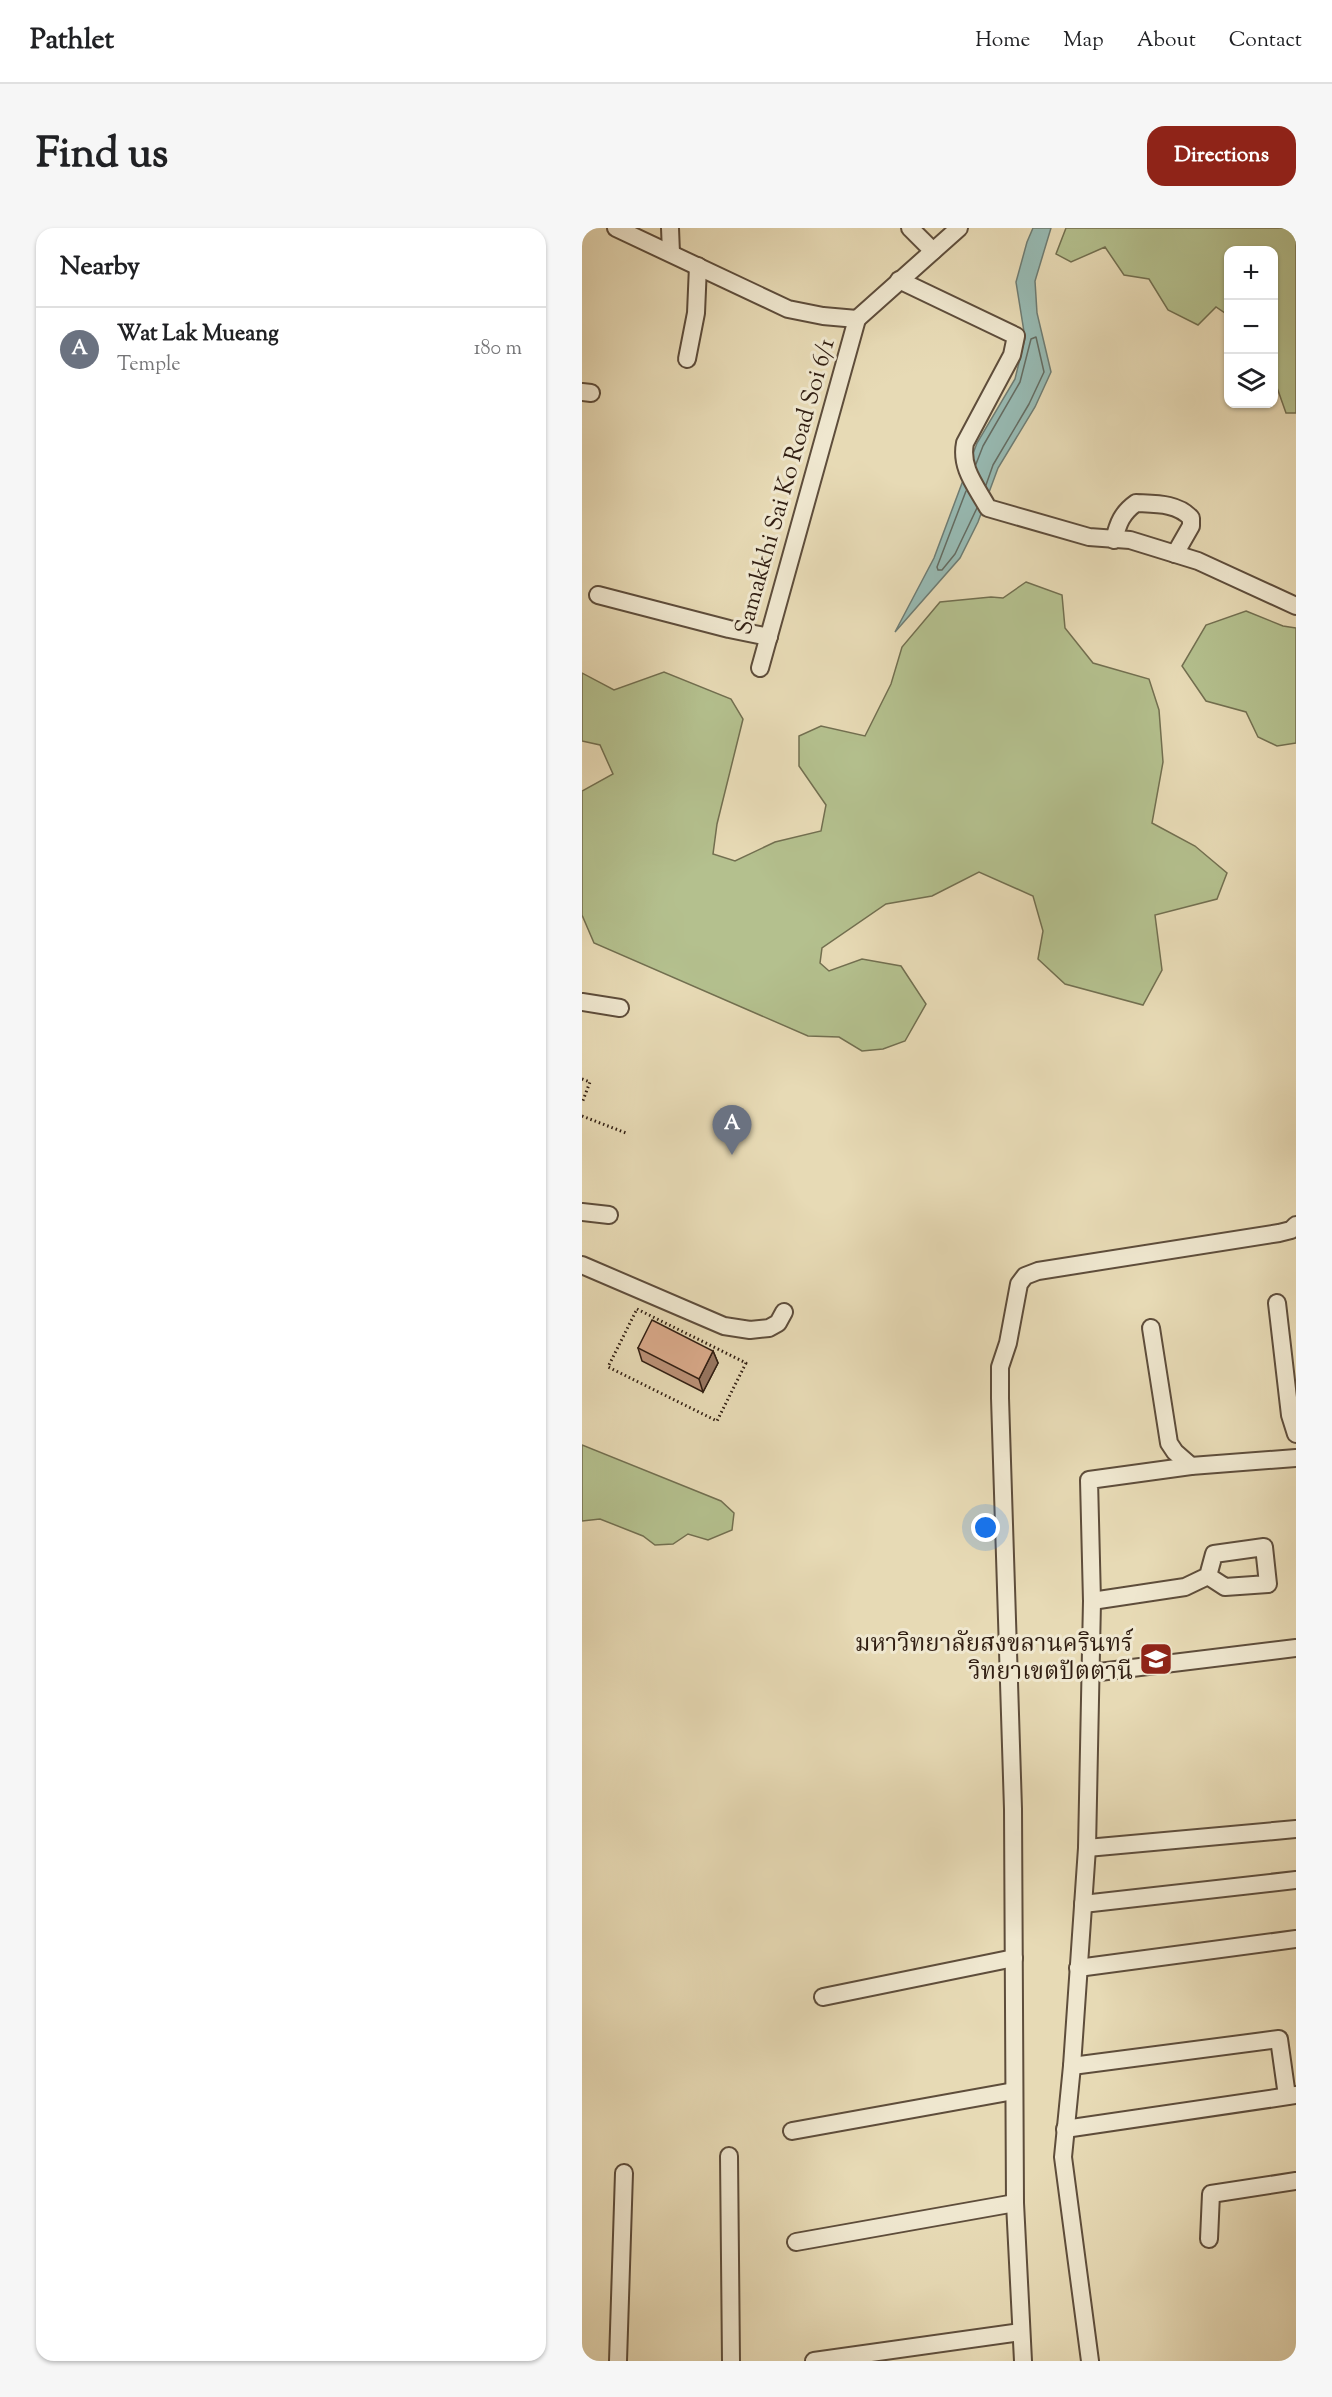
<!DOCTYPE html>
<meta charset="utf-8">
<style>
body{margin:0;font-family:"Sorts Mill Goudy","Noto Serif Thai",serif;background:#f6f6f6;color:#202124}
.controls{position:absolute;right:18px;top:18px;display:grid;overflow:hidden;border-radius:12px;box-shadow:0 2px 4px #0004}
.controls button{width:54px;height:54px;display:grid;place-items:center;padding:0;border:0;border-bottom:2px solid #e0e0e0;background:#fff;color:#202124;font:30px sans-serif}
.you{position:absolute;left:404px;top:1300px;width:21px;height:21px;margin:-15px;border:4px solid #fff;border-radius:50%;background:#1a73e8;box-shadow:0 0 0 9px #1a73e833}
.badge{display:grid;place-items:center;width:39px;height:39px;border-radius:50%;background:#8f2418;color:#fff;font-size:20px;font-weight:700}
.pin{position:absolute;translate:-50% -50px;filter:drop-shadow(0 2px 3px #0008)}
.pin::after{content:'';position:absolute;top:32px;width:21px;height:18px;background:inherit;clip-path:polygon(0 0,100% 0,50% 100%)}
.list{margin:0;padding:0;list-style:none}
h2{display:flex;justify-content:space-between;align-items:center;height:78px;margin:0;padding:0 24px;font-size:26px}
h2 small{font-size:20px;font-weight:400;color:#757577}
.list li{display:grid;grid-template-columns:39px 1fr auto;gap:18px;align-items:center;box-sizing:border-box;height:84px;padding:0 24px;border-top:2px solid #e0e0e0}
.list b{display:block;font-size:22px;white-space:nowrap}
.list p{margin:0;font-size:20px;white-space:nowrap;color:#757577}
.list em{font-size:20px;font-style:normal;color:#757577}
.icon{flex:none;width:33px;height:33px;fill:none;stroke:currentColor;stroke-width:2;stroke-linecap:round;stroke-linejoin:round}
.map{position:relative;flex:none;width:714px;height:2133px;overflow:hidden;border-radius:18px}
header{display:flex;align-items:center;gap:36px;box-sizing:border-box;height:84px;padding:0 30px;background:#fff;border-bottom:2px solid #e0e0e0}
header strong{font-size:28px}
nav{display:flex;gap:33px;margin-inline-start:auto;font-size:21px}
.intro{display:flex;align-items:center;justify-content:space-between;box-sizing:border-box;height:144px;padding:0 36px}
h1{margin:0;font-size:42px}
.button{padding:15px 27px;border-radius:18px;background:#8f2418;color:#fff;font-size:21px;font-weight:700}
main{display:flex;gap:36px;padding:0 36px}
aside{flex:1;background:#fff;border-radius:18px;box-shadow:0 2px 4px #0004}
.map>svg:first-child{display:block}
.green{fill:#b4c08e;stroke:#726f50;stroke-width:1.5}
.water{fill:#97bab3;stroke:#6e7c73;stroke-width:1.5}
.lines{fill:none;stroke-linecap:round;stroke-linejoin:round}
.shore{stroke:#646c62;stroke-width:1.5}
.minor-casing{stroke:#5e4d3b;stroke-width:20}
.path{stroke:#311e12;stroke-width:3;stroke-dasharray:1.5 3;stroke-linecap:butt}
.minor{stroke:#efe7cf;stroke-width:16}
.wall{fill:#bb9177;stroke:#311e12;stroke-width:1.5}
.shaded-wall{fill:#987661;stroke:#311e12;stroke-width:1.5}
.building{fill:#d9a98a;stroke:#311e12;stroke-width:1.5}
.labels{text-anchor:middle;dominant-baseline:central;stroke-width:6;stroke-linejoin:round;paint-order:stroke}
.street-label{font-size:24px;fill:#311e12;stroke:#efe7cf}
.poi-label{font-size:24px;fill:#311e12;stroke:#efe7cf;text-anchor:end}
</style>
<header>
<strong>Pathlet</strong>
<nav><a>Home</a><a>Map</a><a>About</a><a>Contact</a></nav>
</header>
<div class="intro"><h1>Find us</h1><a class="button">Directions</a></div>
<main>
<aside>
<h2>Nearby<small></small></h2>
<ul class="list">
<li><span class="badge" style="background:#6b7280">A</span><div><b>Wat Lak Mueang</b><p>Temple</p></div><em>180 m</em></li>
</ul>
</aside>
<div class="map">
<svg width="714" height="2133" viewBox="0 0 714 2133">
<rect width="100%" height="100%" fill="#e7dab5"/>
<filter id="stains"><feTurbulence type="fractalNoise" baseFrequency=".00333" numOctaves="4"/><feColorMatrix values="0 0 0 0 .2 0 0 0 0 .09 0 0 0 0 .02 0 0 0 .5 -.17"/></filter>
<radialGradient id="worn" r=".72"><stop offset=".6" stop-color="#630" stop-opacity="0"/><stop offset="1" stop-color="#630" stop-opacity=".3"/></radialGradient>
<!-- green -->
<g class="green">
<path d="M484,0H714V185H704L692,151V22H646V87L634,79L616,97L586,82L567,51L542,47L523,19L489,34L474,26Z"/>
<path d="M444,354L480,367L483,400L511,435L567,451L577,482L581,534L570,595L613,618L645,645L635,671L573,687L580,742L561,777L483,756L456,731L461,703L451,668L397,644L350,668L304,676L240,720L238,735L247,743L280,731L319,738L344,776L323,813L301,821L280,823L257,809L226,808L12,715L0,687V563L31,546L18,517L0,513V445L32,462L82,444L149,471L161,491L135,596L131,626L153,633L193,614L239,603L244,577L217,538V508L239,498L283,508L309,456L320,419L358,374L409,369L421,370Z"/>
<path d="M664,383L701,398L714,400V515L695,518L676,509L664,484L624,473L600,438L624,397Z"/>
<path d="M0,1217L139,1273L152,1285L150,1302L126,1312L106,1306L91,1316L73,1317L61,1308L18,1291L0,1293Z"/>
</g>
<!-- water -->
<path class="water" d="M451,0H469L453,53L455,85L469,144L453,179L416,240L396,294L378,330L313,404L352,330L395,215L433,151L443,110L434,54L445,14Z"/>
<g class="lines">
<!-- shore -->
<g class="shore">
<path d="M394,236L401,218L438,154L449,111L454,109L462,144L447,176L411,237L404,257"/>
<path d="M384,263L355,339L356,342H360L373,326L395,280"/>
</g>
<defs>
<g id="minor">
<path d="M34,0L206,81L241,88L275,91"/>
<path d="M88,0L89,25"/>
<path d="M328,0L351,23"/>
<path d="M317,52L434,108L430,127L383,215C378,240 394,258 406,280L507,309L548,312L616,333L714,378"/>
<path d="M275,91L377,0"/>
<path d="M105,131L114,85L116,38"/>
<path d="M0,164L9,165"/>
<path d="M532,312C536,295 540,285 554,275C574,276 595,275 609,290V298L593,326"/>
<path d="M16,367L147,401L187,409"/>
<path d="M178,440L275,91"/>
<path d="M0,774L38,780"/>
<path d="M0,984L27,987"/>
<path d="M0,1037L142,1098L168,1102L187,1100L196,1095L202,1084"/>
<path d="M695,1075L708,1187L714,1206"/>
<path d="M569,1100L587,1215L593,1224L609,1238"/>
<path d="M510,1373L603,1359L626,1348L632,1326L682,1319L686,1356L643,1359L626,1348"/>
<path d="M509,1445L714,1420"/>
<path d="M505,1620L714,1601"/>
<path d="M501,1676L714,1652"/>
<path d="M496,1740L714,1711"/>
<path d="M241,1769L432,1730"/>
<path d="M490,1838L697,1811L705,1868"/>
<path d="M483,1901L714,1867"/>
<path d="M210,1903L432,1863"/>
<path d="M147,1928L149,2133"/>
<path d="M627,2011L629,1966L714,1953"/>
<path d="M214,2014L433,1975"/>
<path d="M36,2133L42,1945"/>
<path d="M232,2133L439,2104"/>
<path d="M441,2133L433,1975L431,1581L418,1170V1139L426,1115L437,1056L443,1048L456,1043L697,1005L709,1002L714,997"/>
<path d="M508,2133L481,1929L490,1838L505,1620L510,1373L507,1252L609,1238L714,1230"/>
</g>
</defs>
<!-- minor casing -->
<use href="#minor" class="minor-casing"/>
<!-- path -->
<g class="path">
<path d="M0,851L8,854L0,875"/>
<path d="M0,888L44,905"/>
<path d="M55,1081L164,1135L135,1193L26,1139Z"/>
</g>
<!-- minor -->
<use href="#minor" class="minor"/>
</g>
<!-- wall -->
<path class="wall" d="M56,1120L131,1123L136,1135L121,1164L60,1133Z"/>
<!-- shaded-wall -->
<path class="shaded-wall" d="M131,1123L136,1135L121,1164L117,1151Z"/>
<!-- building -->
<path class="building" d="M70,1092L131,1123L117,1151L56,1120Z"/>
<!-- icons -->
<defs>
<symbol id="university-square" viewBox="-11 -11 22 22"><rect x="-9" y="-9" width="18" height="18" rx="4" fill="#8f2418" stroke="#efe7cf"/><path d="M0-5L7-2L0 1L-7-2ZM-4 1L0 2.5L4 1V4Q0 6-4 4Z" fill="#fff"/></symbol>
</defs>
<g fill-rule="evenodd">
<use href="#university-square" x="555" y="1412" width="38" height="38"/>
</g>
<g class="labels">
<!-- street labels -->
<g class="street-label">
<text transform="translate(204 259) rotate(-74)">Samakkhi Sai Ko Road Soi 6/1</text>
</g>
<!-- poi labels -->
<g class="poi-label">
<text x="551" y="1417">มหาวิทยาลัยสงขลานครินทร์<tspan x="551" dy="28">วิทยาเขตปัตตานี</tspan></text>
</g>
</g>
<rect width="100%" height="100%" filter="url(#stains)"/>
<rect width="100%" height="100%" fill="url(#worn)"/>
</svg>
<div class="controls">
<button>+</button>
<button>−</button>
<button><svg class="icon" aria-label="layers" viewBox="0 0 24 24"><path d="M12 4l9 5-9 5-9-5zM3 14l9 5 9-5"/></svg></button>
</div>
<div class="you"></div>
<div class="pin badge" style="left:150px;top:927px;background:#6b7280">A</div>
</div>
</main>
